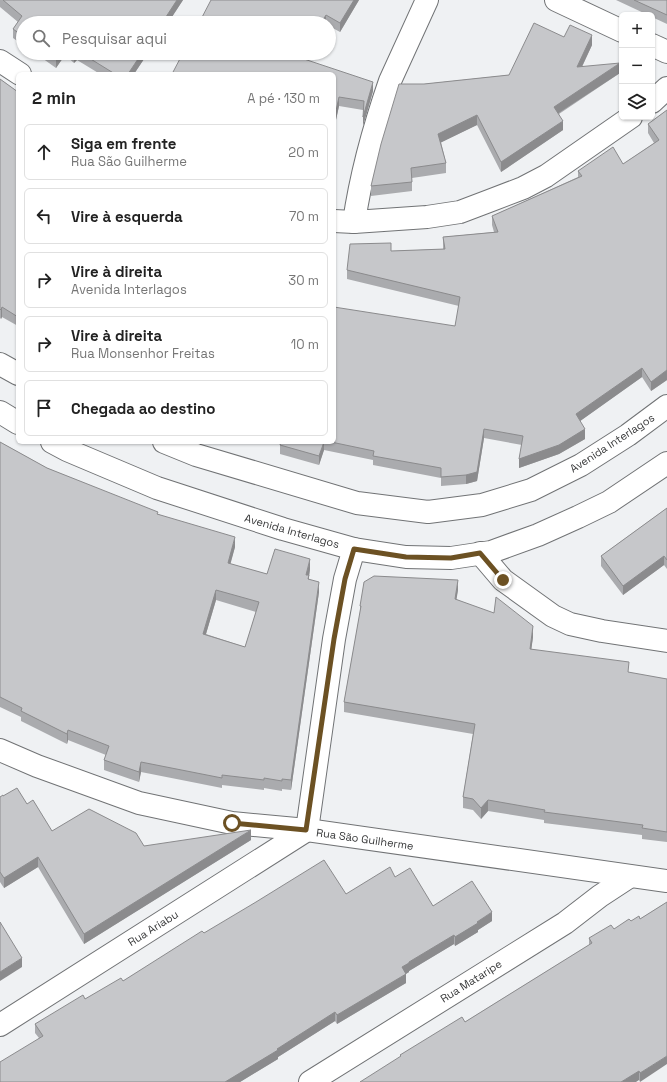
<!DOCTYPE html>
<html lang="pt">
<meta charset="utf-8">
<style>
body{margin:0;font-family:"Space Grotesk",sans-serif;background:#f6f6f6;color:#222}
.controls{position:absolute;right:12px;top:12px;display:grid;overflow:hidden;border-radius:6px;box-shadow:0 1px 3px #0004}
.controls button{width:36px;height:36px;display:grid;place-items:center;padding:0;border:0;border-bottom:1px solid #e0e0e0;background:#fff;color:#222;font:20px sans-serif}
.stop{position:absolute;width:12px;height:12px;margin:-9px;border:3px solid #6c5123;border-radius:50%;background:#fff}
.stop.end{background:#6c5123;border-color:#fff;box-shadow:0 1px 4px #0008}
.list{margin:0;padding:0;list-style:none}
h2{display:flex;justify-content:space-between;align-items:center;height:52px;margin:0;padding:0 16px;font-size:17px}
h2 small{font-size:13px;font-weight:400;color:#767676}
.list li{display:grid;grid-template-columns:26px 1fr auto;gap:12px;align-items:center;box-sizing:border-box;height:56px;margin:0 8px 8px;padding:0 8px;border:1px solid #e0e0e0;border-radius:6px}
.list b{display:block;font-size:15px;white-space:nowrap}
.list p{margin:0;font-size:13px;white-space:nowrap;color:#767676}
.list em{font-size:13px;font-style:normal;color:#767676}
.icon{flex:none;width:22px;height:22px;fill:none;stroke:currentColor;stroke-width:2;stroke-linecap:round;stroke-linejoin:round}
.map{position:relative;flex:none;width:667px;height:1082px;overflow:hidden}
.search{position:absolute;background:#fff;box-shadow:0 1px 3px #0004;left:16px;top:16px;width:320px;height:44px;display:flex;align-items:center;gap:10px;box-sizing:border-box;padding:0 14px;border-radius:22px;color:#767676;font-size:15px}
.panel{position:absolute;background:#fff;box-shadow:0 1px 3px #0004;left:16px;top:72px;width:320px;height:372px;border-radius:6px}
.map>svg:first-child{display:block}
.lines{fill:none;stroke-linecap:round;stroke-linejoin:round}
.minor-casing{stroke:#717375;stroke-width:24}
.major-casing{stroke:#717375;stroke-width:24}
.minor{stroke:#fff;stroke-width:22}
.major{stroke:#fff;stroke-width:22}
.wall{fill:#aaabae;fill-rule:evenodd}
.shaded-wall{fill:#8b8b8d}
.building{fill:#c6c7ca;stroke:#8b8b8d;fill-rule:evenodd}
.route{stroke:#6c5123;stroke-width:5}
.labels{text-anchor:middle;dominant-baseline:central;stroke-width:3.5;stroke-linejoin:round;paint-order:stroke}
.street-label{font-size:11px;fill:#373839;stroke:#fff}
</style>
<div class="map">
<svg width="667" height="1082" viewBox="0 0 667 1082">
<rect width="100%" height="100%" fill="#eff1f3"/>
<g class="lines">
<defs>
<g id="minor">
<path d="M556,0L622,31"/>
<path d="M652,45L667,52"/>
<path d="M0,61L20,74"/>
<path d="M652,102L667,88"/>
<path d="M334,221L354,222L427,217L460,212L489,201L523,188L546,176L631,117"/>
<path d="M354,222C361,174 374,127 390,81L427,0"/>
<path d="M480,553L503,580L553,616L570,624L602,631L667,641"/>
<path d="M0,750L37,766L139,803L232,823L307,830L667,881"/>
<path d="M0,1025L307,830L334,639L345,579L354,549"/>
<path d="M310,1082L565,923L600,896L629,877"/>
</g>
<g id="major">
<path d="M0,364L18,374"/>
<path d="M0,412L18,423"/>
<path d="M52,442L67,450L157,488L283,529L354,549L406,557L451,558L491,552L538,535L578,517L609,502L667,463"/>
<path d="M164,442L196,455L357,503L428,512L482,505L531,490L581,465L628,435L667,406"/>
</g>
</defs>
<!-- minor casing -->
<use href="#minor" class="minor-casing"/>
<!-- major casing -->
<use href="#major" class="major-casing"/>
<!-- minor -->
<use href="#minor" class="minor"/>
<!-- major -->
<use href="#major" class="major"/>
</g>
<!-- wall -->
<g class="wall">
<path d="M0,0H183L168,23H23V45L13,38V29L18,22L0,7Z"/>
<path d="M359,0L340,32L329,26V23H199Z"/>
<path d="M616,0H667V24L652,17V15H648Z"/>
<path d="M564,37L592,45L582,67L620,73L559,114L563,130L501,172L477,125L441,142L446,163V173L412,178V191L371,196V186L424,84L509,75Z"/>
<path d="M35,53H148L134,74H100L77,60L74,63L65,55L56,68Z"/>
<path d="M183,53H307L303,58L373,91L363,126V110L339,106L334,129V74Z"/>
<path d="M0,79L18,92V326L2,317L1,319L0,318Z"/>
<path d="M667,110V380L651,391L642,377L580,421L585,439L559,454L519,468L522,445L484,438L477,481L466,484L441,486V478L373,465V460L324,450L319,465L280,454V445L281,442H334L455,326L459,306L347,279V270L391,251L443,249V237L494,232L492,225V216L510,208L578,177V171L623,164L654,143L648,133V124Z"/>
<path d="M0,442L47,468L158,514L235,547L230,564L267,574L310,569L309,576V580L319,592L291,790L282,789V791L264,788V790L222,785V788L141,772L139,782L104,770V760L106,755L68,740L67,744L21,721V717L0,707ZM216,600L256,612L245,647L206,634Z"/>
<path d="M667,508V569L664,565L623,595L601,566V556Z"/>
<path d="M458,590L456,599L533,637L531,649L629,673L667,679V842L642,839V835L544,823V820L488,811L481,819L473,810L463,808V797L473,734L344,712V702L360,613V606Z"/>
<path d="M3,796L27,804L52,831L144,846L251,840L84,944L38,867L4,888L0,882V797Z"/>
<path d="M395,877L433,906L492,921L478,930V932L455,946L454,944L409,971V972L406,974V983L337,1024L335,1021L278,1057V1059L240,1082H0L39,1038L35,1033V1024L85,999L123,981L204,933L346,894Z"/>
<path d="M667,902L640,1082L639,1080L400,1056V1055L465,1022L589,945V938L614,929L631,921L640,919Z"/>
</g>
<!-- shaded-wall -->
<g class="shaded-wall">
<path d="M177,0H183L168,23H162Z"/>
<path d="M354,0H359L340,32V23Z"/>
<path d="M326,15V23H321Z"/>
<path d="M592,35V45L577,77V67Z"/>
<path d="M60,53H65V55L56,68V58Z"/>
<path d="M75,53H77V60L74,63V54Z"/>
<path d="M142,53H148L134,74H128Z"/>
<path d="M301,53H307L298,66V57Z"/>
<path d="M620,63V73L554,116V107Z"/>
<path d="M373,82V91L363,126V117Z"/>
<path d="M339,97V106L334,129V120Z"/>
<path d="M477,115V125L438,144V134Z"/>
<path d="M563,121V130L501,172V162Z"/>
<path d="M2,307V317L1,319V310Z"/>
<path d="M642,368V377L576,424V414Z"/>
<path d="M667,370V380L651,391V382Z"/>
<path d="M484,429V438L477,481L466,484V475Z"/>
<path d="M585,429V439L559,454L519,468V459Z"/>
<path d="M324,442V450L319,465V456Z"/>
<path d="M235,537V547L228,573V563Z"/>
<path d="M664,556V565L623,595V586Z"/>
<path d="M310,559V569L309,576V585L306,575Z"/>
<path d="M458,580V590L455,609V599Z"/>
<path d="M319,582V592L291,790V780Z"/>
<path d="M216,590V600L203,644V634Z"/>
<path d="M533,626V637L530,660V649Z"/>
<path d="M68,730V740L67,744V734Z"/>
<path d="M141,762V772L139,782V772Z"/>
<path d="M488,800V811L481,819V808Z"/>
<path d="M251,830V840L84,944V934Z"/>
<path d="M38,857V867L4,888V878Z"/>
<path d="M492,912V921L478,930V932L455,946V937L477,922Z"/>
<path d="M454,935V944L409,971V972L402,976V967L409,962Z"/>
<path d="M22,958V967L0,981V972Z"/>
<path d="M406,974V983L337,1024V1015Z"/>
<path d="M335,1012V1021L278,1057V1059L240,1082H225Z"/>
<path d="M667,1056V1064L640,1082V1073Z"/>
<path d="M639,1071V1080L636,1082H621Z"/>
</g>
<!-- building -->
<g class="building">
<path d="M3,0H177L162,23H23V36L13,29L22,16Z"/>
<path d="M211,0H354L340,23L326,15L321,23H199Z"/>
<path d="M634,0H667V15Z"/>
<path d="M534,23L564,37L570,25L592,35L577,67L620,63L554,107L563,121L501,162L477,115L438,134L446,163L411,168L412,182L371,186L381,144L399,84H424L509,75Z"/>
<path d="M48,53H60L56,58Z"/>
<path d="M81,53H142L128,74H115Z"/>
<path d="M183,53H301L298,57L373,82L363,117L364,101L339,97L334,120V74H172Z"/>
<path d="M0,79L18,92V317L2,307L1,310L0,309Z"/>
<path d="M667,110V370L651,382L642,368L576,414L585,429L559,445L519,459L523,436L484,429L477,472L466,475L441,477V468L373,456L374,451L331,442H334V307L455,326L460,297L347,270L350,244L391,243V251L445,249L443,237L498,232L492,216L582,176L578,171L613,147L623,164L659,140L648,124Z"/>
<path d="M0,442L47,468L158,512L157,514L235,537L228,563L267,574L275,549L310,559L306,575H309L308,579L319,582L291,780L282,779V781L264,778V780L222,775V778L141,762L139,772L104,760L109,746L68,730L67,734L21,711L22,708L0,697ZM216,590L259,602L245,647L203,634Z"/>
<path d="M281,442H324L319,456L280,445Z"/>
<path d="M667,508V560L664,556L623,586L601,556Z"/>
<path d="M374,576L458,580L455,599L494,613L496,597L533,626L530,649L629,662L628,672L667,679V832L642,828L643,825L544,812L545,810L488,800L481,808L473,799L463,797L475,724L344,702L361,606H360L364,582Z"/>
<path d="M17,788L27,804L33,800L52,831L89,809L136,833L144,846L251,830L84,934L38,857L4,878L0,872V797L3,795V796Z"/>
<path d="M324,860L346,894L390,867L395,877L410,868L433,906L472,881L492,912L477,922L478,923L455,937L454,935L409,962V963L402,967L406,974L337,1015L335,1012L277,1049L278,1050L225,1082H0V1062L43,1036L35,1024L83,995L85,999L121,978L123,981L202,931L204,933L256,902Z"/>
<path d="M667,902V1056L640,1073L639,1071L621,1082H360L401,1056L400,1055L462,1017L465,1022L592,943L589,938L611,925L614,929L629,919L631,921L639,916L640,919Z"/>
<path d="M0,922L22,958L0,972Z"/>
</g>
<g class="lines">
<!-- route -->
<path class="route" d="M232,823L306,830L334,639L345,579L354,549L406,557L451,558L480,553L503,580"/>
</g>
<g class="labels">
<!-- street labels -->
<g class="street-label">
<text transform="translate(612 443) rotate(-33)">Avenida Interlagos</text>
<text transform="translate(292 531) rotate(16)">Avenida Interlagos</text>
<text transform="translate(365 839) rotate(8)">Rua São Guilherme</text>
<text transform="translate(153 928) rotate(-32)">Rua Ariabu</text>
<text transform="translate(471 981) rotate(-32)">Rua Mataripe</text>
</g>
</g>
</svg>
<div class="controls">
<button>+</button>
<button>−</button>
<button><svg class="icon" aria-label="layers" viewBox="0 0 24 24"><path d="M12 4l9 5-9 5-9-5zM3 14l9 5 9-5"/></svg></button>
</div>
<div class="stop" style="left:232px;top:823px"></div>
<div class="stop end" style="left:503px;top:580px"></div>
<div class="search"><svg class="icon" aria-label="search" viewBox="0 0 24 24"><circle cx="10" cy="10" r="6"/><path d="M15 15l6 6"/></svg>Pesquisar aqui</div>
<section class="panel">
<h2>2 min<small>A pé · 130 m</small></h2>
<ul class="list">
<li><svg class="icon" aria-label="ahead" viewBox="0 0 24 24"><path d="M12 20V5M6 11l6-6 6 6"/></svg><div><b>Siga em frente</b><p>Rua São Guilherme</p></div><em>20 m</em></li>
<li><svg class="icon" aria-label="left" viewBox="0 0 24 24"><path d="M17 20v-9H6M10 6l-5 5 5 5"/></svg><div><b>Vire à esquerda</b></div><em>70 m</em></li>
<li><svg class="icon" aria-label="right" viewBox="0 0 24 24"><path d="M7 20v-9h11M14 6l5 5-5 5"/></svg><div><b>Vire à direita</b><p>Avenida Interlagos</p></div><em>30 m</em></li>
<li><svg class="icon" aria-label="right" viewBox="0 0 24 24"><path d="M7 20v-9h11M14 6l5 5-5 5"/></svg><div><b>Vire à direita</b><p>Rua Monsenhor Freitas</p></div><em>10 m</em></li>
<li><svg class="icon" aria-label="arrive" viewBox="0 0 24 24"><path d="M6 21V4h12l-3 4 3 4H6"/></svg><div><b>Chegada ao destino</b></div></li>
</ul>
</section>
</div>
